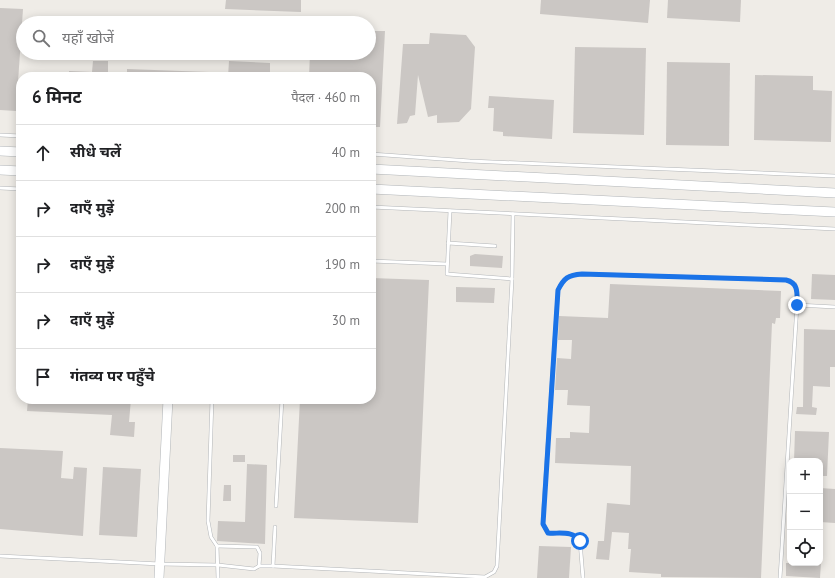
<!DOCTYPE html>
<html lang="hi">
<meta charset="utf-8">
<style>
body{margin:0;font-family:"PT Sans","Noto Sans Devanagari",sans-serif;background:#f2f2f2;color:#202124}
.controls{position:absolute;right:12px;bottom:12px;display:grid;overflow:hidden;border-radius:8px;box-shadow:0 2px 10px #0003}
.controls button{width:36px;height:36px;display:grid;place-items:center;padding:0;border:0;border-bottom:1px solid #e0e0e0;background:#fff;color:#202124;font:20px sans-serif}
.stop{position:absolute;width:12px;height:12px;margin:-9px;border:3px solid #1a73e8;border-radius:50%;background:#fff}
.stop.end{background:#1a73e8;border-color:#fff;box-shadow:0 1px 4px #0008}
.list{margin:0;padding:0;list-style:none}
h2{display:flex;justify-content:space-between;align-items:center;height:52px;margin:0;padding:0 16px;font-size:17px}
h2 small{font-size:13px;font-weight:400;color:#757577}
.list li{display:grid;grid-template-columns:26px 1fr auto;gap:12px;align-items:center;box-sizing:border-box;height:56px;padding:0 16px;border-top:1px solid #e0e0e0}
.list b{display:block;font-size:15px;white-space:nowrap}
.list em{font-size:13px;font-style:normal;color:#757577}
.icon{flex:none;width:22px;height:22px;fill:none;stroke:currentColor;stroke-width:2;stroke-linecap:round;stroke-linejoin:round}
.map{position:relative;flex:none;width:835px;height:578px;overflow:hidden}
.search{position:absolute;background:#fff;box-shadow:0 2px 10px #0003;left:16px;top:16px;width:360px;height:44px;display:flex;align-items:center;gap:10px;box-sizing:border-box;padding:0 14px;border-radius:22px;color:#757577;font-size:15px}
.panel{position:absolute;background:#fff;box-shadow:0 2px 10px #0003;left:16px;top:72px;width:360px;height:332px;border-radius:16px}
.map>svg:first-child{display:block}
.building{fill:#cbc7c4}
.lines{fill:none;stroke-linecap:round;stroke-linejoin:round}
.lane-casing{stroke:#b2b5b8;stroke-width:4}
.secondary-casing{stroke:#b1b5b8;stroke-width:10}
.lane{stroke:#fff;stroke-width:3}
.secondary{stroke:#fff;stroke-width:9}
.route{stroke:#1a73e8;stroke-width:5}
</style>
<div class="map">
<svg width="835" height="578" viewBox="0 0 835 578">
<rect width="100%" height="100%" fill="#efece7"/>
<!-- building -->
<g class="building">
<path d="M226,0H301V12L225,9Z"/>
<path d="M541,0H650L648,23L540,14Z"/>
<path d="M668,0H741L740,22L667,18Z"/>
<path d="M0,8L23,9L16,111L0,110Z"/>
<path d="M369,31H385L380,127H371V77H309L310,53H369Z"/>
<path d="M430,33L466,35L475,47L471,109L459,122L437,123V115L428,117L418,75L415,115L410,116L407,123L397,124L403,44H429Z"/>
<path d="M575,47L646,48L644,135L573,133Z"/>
<path d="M93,61H108V77H69V71L92,72Z"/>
<path d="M229,61L270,63V77H228Z"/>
<path d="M667,62L730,63L729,146L666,145Z"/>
<path d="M127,69L209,72V77H127Z"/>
<path d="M755,75L813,76V90L832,91L831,142L754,140Z"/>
<path d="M489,96L554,100L552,139L503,136V132L493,131L494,108H488Z"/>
<path d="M475,254L503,256L502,268L470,266V256Z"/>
<path d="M812,274L835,275V300L811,299Z"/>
<path d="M371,278L429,280L418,523L294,518L300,399H371Z"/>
<path d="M610,284L781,291L780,318H776L775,324L772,323L761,578L661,577V574L629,572L631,549H628L629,533L612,532L609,560L596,559L598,541H604L607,503L630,505L631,466L555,463L556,438H570V432L589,433L590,406L567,405L568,390H555L557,358L571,359L572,340H558L559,316L608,318Z"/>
<path d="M456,287L495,288L494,303L456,302Z"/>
<path d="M804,329L835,330V367H830V387L813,386L812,407L817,408L816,415L796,414L797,407H803Z"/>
<path d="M28,399H131L129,422H135L134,437L110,435L112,415L27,411Z"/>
<path d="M795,431L829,432L827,476H820V461H794Z"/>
<path d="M0,448L63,451L61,478L73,479L74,467L87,468L83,536L0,529Z"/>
<rect x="233" y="455" width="12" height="7"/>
<path d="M247,464L267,465L265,544L217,541L218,521L245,522Z"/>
<path d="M103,467L141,469L137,537L99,535Z"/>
<path d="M224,485H231V501H223Z"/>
<path d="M820,488L835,489V523L820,522Z"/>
<path d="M539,546L571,547L569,578H537Z"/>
<path d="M786,563H821L820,578L786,576Z"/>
</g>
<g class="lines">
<defs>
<g id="lane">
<path d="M0,135L21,136"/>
<path d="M371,154L470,161L835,176"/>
<path d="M0,188L21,189"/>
<path d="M371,207L835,229"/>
<path d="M448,243L495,246"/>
<path d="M371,261L447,264"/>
<path d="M512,279L513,214"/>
<path d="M797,305L835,307"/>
<path d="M212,399L208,521L211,537L217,546L218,578"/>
<path d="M276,506L282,399"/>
<path d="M275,527L273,566L485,577L494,572L497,566L512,279L447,274L450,211"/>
<path d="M217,546L257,547L260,553L259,566"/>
<path d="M0,556L160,564L218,565L254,569L259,566H273"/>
<path d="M583,578L580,541C573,530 559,534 548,533L543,524V517L558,290C564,278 568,275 582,274L786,280L795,284L797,293V305L780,578"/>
</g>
<g id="secondary">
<path d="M0,151L21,152"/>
<path d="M371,169L835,193"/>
<path d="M0,170L21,171"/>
<path d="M371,189L835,212"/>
<path d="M159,578L168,399"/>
</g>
</defs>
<!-- lane casing -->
<use href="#lane" class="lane-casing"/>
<!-- secondary casing -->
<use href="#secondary" class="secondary-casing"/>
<!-- lane -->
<use href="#lane" class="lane"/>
<!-- secondary -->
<use href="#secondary" class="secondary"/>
</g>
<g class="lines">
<!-- route -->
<path class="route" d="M580,541C573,530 559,534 548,533L543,524L558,290C564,278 568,275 582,274L786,280C799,283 797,294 797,305"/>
</g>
</svg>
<div class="controls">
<button>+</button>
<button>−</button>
<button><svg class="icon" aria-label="locate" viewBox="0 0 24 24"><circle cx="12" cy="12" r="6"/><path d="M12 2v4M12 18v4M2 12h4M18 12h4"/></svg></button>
</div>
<div class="stop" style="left:580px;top:541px"></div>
<div class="stop end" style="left:797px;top:305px"></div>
<div class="search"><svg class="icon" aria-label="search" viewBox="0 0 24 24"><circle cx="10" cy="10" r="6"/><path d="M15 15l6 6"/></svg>यहाँ खोजें</div>
<section class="panel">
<h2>6 मिनट<small>पैदल · 460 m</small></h2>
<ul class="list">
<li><svg class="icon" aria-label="ahead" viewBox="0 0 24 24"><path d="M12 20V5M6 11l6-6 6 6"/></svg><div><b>सीधे चलें</b></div><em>40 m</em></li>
<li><svg class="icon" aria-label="right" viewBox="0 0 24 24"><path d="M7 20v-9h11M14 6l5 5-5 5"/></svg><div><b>दाएँ मुड़ें</b></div><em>200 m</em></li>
<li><svg class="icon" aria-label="right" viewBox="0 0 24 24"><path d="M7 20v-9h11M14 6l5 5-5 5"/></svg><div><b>दाएँ मुड़ें</b></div><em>190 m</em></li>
<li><svg class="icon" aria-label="right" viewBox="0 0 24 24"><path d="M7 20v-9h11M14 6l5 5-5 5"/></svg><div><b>दाएँ मुड़ें</b></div><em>30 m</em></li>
<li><svg class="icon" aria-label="arrive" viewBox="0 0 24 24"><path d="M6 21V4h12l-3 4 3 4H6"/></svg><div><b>गंतव्य पर पहुँचे</b></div></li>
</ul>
</section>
</div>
